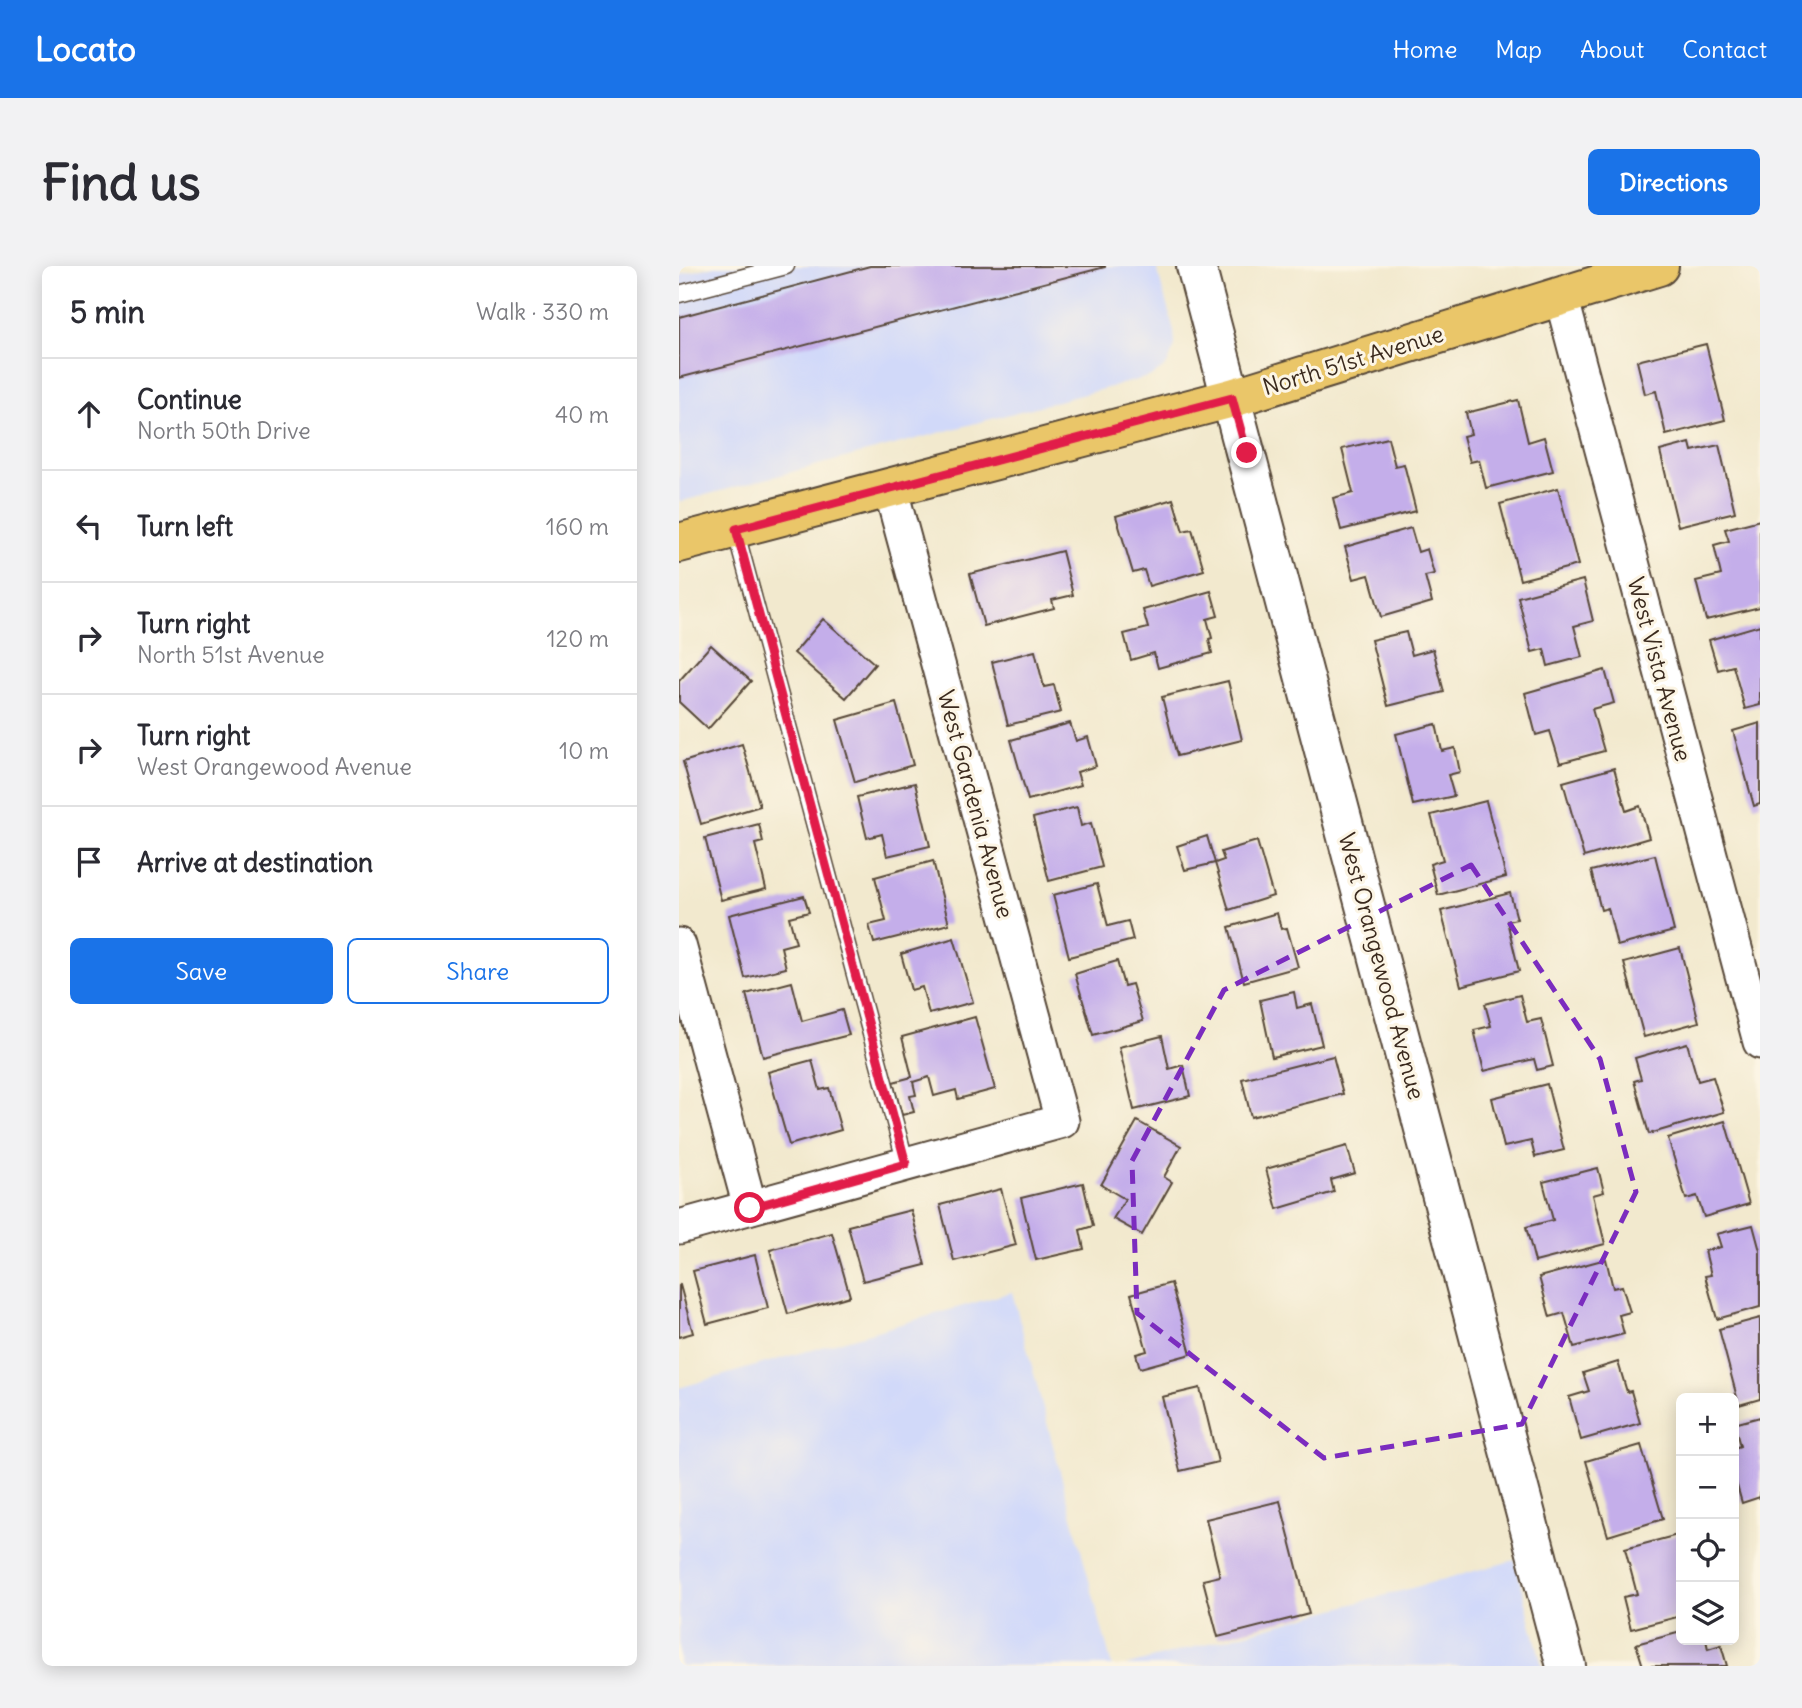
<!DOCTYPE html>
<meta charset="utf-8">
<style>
body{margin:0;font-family:Delius,sans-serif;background:#f2f2f3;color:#2b2b33}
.controls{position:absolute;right:21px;bottom:21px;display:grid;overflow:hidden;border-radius:10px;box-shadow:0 4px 18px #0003}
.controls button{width:63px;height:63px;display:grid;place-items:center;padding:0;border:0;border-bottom:2px solid #e1e1e2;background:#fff;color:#2b2b33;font:35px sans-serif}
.stop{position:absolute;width:21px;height:21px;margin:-16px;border:5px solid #e11d48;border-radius:50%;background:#fff}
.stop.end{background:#e11d48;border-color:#fff;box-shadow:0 2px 7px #0008}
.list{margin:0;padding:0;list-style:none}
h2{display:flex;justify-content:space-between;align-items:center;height:91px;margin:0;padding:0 28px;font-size:30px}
h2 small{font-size:23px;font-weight:400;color:#7c7c81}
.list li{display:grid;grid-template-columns:46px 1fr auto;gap:21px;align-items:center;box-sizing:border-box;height:112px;padding:0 28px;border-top:2px solid #e1e1e2}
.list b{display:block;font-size:26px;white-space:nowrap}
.list p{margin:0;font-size:23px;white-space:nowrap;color:#7c7c81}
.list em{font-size:23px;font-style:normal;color:#7c7c81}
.actions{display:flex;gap:14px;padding:21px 28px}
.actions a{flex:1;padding:16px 0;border:2px solid #1a73e8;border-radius:10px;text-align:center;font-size:24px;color:#1a73e8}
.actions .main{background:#1a73e8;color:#fff}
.icon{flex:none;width:38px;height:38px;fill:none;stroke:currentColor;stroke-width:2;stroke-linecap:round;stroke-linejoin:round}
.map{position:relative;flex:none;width:1081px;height:1400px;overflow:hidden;border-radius:10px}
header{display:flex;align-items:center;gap:42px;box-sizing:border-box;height:98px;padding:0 35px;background:#1a73e8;color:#fff}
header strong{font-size:33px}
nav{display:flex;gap:38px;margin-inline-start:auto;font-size:24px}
.intro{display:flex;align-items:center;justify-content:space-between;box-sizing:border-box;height:168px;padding:0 42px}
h1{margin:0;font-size:49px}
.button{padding:18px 32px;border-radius:10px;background:#1a73e8;color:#fff;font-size:24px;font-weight:700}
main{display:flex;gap:42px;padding:0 42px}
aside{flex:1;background:#fff;border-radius:10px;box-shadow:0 4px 18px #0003}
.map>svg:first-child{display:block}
.built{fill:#d1d9f9}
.building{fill:#c4aeea}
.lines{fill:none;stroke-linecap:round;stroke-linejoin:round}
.service-casing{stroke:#564738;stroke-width:19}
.minor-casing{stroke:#564738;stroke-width:37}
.tertiary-casing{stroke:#564738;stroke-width:42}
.primary-casing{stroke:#564738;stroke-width:42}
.service{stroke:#fff;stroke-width:16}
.minor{stroke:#fff;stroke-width:33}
.tertiary{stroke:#fff;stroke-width:38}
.primary{stroke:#eac669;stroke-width:38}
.route{stroke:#e11d48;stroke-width:9}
.marked{fill:none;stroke:#7b2cbf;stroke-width:5;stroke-dasharray:14 9;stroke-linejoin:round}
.labels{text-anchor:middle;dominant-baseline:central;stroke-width:6;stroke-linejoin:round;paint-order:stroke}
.street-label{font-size:23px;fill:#3b2a1e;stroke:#fcf5e5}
</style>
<header>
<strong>Locato</strong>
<nav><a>Home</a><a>Map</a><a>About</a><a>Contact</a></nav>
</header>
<div class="intro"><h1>Find us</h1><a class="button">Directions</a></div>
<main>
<aside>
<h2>5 min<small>Walk · 330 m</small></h2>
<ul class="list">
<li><svg class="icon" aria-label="ahead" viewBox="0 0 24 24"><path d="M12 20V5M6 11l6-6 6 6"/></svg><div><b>Continue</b><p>North 50th Drive</p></div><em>40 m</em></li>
<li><svg class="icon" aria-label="left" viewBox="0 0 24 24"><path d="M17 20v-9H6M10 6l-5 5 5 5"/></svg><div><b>Turn left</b></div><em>160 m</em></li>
<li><svg class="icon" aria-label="right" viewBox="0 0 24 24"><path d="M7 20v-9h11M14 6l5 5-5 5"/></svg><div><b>Turn right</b><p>North 51st Avenue</p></div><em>120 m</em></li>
<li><svg class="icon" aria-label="right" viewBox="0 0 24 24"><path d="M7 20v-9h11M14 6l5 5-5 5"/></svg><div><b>Turn right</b><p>West Orangewood Avenue</p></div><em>10 m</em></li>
<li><svg class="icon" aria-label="arrive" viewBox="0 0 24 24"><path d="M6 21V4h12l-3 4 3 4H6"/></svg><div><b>Arrive at destination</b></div></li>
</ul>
<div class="actions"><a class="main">Save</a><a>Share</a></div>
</aside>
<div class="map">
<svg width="1081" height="1400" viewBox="0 0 1081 1400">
<rect width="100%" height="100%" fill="#fcf5e5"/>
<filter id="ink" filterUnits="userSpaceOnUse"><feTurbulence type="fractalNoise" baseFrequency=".0143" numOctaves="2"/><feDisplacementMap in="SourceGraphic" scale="14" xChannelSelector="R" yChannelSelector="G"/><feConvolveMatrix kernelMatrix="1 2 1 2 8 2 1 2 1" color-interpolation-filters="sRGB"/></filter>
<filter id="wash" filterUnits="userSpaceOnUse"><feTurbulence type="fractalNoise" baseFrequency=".00686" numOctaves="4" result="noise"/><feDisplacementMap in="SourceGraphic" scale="28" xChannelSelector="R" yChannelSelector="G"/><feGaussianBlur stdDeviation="1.57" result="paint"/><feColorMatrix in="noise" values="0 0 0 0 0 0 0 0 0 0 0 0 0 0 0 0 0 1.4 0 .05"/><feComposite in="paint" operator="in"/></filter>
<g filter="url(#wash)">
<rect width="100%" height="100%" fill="#f2e9ce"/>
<!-- built -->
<g class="built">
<path d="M35,0H477L495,65L496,80L488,99L473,110L0,236V9Z"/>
<path d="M333,1026L433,1400H0V1122Z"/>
<path d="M836,1294L863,1400H446Z"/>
</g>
<g id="blocks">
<!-- building -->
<g class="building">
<path d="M191,0H426V1L0,112V51Z"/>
<path d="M1027,78L1046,154L987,169L977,125L966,128L958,95Z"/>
<path d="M839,134L849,176L865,171L874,205L807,222L800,194L791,196L784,170L792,168L787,147Z"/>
<path d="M709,172L716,200L725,198L737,245L662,264L654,232L674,227L663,183Z"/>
<path d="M1011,177L1013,185L1040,179L1056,246L999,260L981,185Z"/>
<path d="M879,222L899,299L841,314L821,238Z"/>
<path d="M494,233L504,265L513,263L525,304L470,320L465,304L454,307L437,250Z"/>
<path d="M1081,254V341L1027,354L1017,315L1042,309L1035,279L1050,275L1046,263Z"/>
<path d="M732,262L739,286L748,283L755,308L746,310L753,336L702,351L690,309L675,313L666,281Z"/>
<path d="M383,285L394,329L373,334L375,342L305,360L291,308Z"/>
<path d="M904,314L914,355L895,360L903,391L869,400L865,383L853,386L839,331Z"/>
<path d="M532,325L539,350L528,353L533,372L530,373L533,387L479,402L475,387L452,394L445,368L469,362L464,344Z"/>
<path d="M144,353L196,398L167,432L115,387Z"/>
<path d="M1081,359V439L1066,443L1054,400L1039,404L1030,374Z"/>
<path d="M727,366L733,389L754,383L765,426L709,440L692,374Z"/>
<path d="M32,379L72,415L29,463L0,436V415Z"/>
<path d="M356,385L365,421L375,419L382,446L329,459L313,396Z"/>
<path d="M926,404L935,437L913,443L925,485L881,497L871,465L857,469L846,427Z"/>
<path d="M549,415L563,474L498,490L483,431Z"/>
<path d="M217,437L234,499L176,516L158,454Z"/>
<path d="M391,457L397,475L409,471L417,500L398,506L402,519L349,534L332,474Z"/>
<path d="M1081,457V538L1075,540L1054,465Z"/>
<path d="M757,458L763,485L776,482L781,506L769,509L775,530L734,539L717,468Z"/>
<path d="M63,478L81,540L22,558L4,496Z"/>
<path d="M935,502L947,545L961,540L970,572L905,591L884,516Z"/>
<path d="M236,517L251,580L208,590L203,568L188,572L178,531Z"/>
<path d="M807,535L827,611L759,629L751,598L764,594L752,549Z"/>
<path d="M398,541L402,560L412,557L423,601L370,615L354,552Z"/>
<path d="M80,558L84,576L76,578L87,623L42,634L26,572Z"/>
<path d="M528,570L536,597L506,604L498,580Z"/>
<path d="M578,575L594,630L550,644L536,597L545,594L542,586Z"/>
<path d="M976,589L995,665L938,680L929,642L922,644L912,605Z"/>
<path d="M254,595L270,658L195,677L190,659L207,655L196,611Z"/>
<path d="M418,618L429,660L449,655L454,674L390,691L374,629Z"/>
<path d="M831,627L838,653L828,655L840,705L782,720L762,645Z"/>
<path d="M125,630L130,646L110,651L117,677L102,681L107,702L66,712L50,649Z"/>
<path d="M598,647L602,663L608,662L619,701L565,716L550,661Z"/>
<path d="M275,672L294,736L250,748L243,721L232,724L222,688Z"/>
<path d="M1001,682L1020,756L965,771L945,697Z"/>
<path d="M438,695L445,720L453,718L464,755L414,769L396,708Z"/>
<path d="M113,716L123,755L163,744L170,769L84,791L67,728Z"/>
<path d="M615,726L618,742L633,738L643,779L593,791L581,734Z"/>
<path d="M841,729L848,756L862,753L874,800L858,804L855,793L805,805L795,764L812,760L806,738Z"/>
<path d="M296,751L316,823L279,833L277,824L255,830L250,811L234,816L237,829L231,830L235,846L223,849L214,816L233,811L223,771Z"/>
<path d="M483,770L490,803L504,799L511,830L455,844L440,781Z"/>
<path d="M1008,777L1019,815L1034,811L1045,846L970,868L955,815L962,813L956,792Z"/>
<path d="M654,790L664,828L572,851L563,813Z"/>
<path d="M133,794L141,824L150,822L162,864L110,879L89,806Z"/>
<path d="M868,818L885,884L856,891L852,875L825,881L813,832Z"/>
<path d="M458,855L502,880L485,911L493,916L463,969L434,953L446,933L422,919Z"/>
<path d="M1046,855L1070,938L1025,951L1018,930L1007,933L989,872Z"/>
<path d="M668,880L676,907L652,914L655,926L598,943L587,903Z"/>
<path d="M919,902L925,926L914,929L926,978L856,996L847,961L874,954L864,916Z"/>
<path d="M404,917L414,960L401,964L405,983L357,994L342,932Z"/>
<path d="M322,923L337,979L275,995L261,939Z"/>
<path d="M232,944L246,999L184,1015L169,960Z"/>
<path d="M1074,959L1081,985V1041L1038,1053L1026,1010L1032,1009L1026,985L1042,981L1038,968Z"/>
<path d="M153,967L171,1030L109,1048L91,984Z"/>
<path d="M76,989L89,1042L28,1058L14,1005Z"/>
<path d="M927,993L934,1022L943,1020L951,1046L940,1049L945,1068L895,1081L885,1047L871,1051L860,1011Z"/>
<path d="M492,1017L512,1088L461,1102L457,1088L468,1085L452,1028Z"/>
<path d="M1,1019L14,1067L0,1071V1020Z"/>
<path d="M1081,1052V1133L1060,1139L1040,1063Z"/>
<path d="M939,1096L948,1126L952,1125L961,1157L902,1174L890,1131L910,1125L904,1107Z"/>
<path d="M521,1122L539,1196L501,1205L483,1131Z"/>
<path d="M1081,1151V1231L1063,1237L1055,1209V1182L1061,1180L1055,1158Z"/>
<path d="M962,1179L984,1253L929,1270L907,1195Z"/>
<path d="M601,1235L630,1348L539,1371L524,1314L541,1310L527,1253Z"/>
<path d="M1002,1268V1350L952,1363L944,1331L958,1328L946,1283Z"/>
<path d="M1002,1366V1374H1027L1029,1383L1042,1379L1048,1400H964L957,1378Z"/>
</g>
</g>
</g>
<g filter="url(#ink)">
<use href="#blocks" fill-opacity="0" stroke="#564738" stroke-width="2"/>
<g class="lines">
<defs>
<g id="service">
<path d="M0,28L107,0"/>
<path d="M56,263L227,898"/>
</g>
<g id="minor">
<path d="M882,30L1081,776"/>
<path d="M0,679L71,941"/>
<path d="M0,961L383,855L211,221"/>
</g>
<path id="tertiary" d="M517,0L887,1400"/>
<path id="primary" d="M0,277L553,132L980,0"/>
</defs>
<!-- service casing -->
<use href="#service" class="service-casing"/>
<!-- minor casing -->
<use href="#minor" class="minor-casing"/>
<!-- tertiary casing -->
<use href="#tertiary" class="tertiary-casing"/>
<!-- primary casing -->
<use href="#primary" class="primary-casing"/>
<!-- service -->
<use href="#service" class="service"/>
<!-- minor -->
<use href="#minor" class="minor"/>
<!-- tertiary -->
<use href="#tertiary" class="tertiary"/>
<!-- primary -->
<use href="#primary" class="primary"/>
</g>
</g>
<g class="lines" filter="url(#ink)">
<!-- route -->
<path class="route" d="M71,942L227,898L57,263L553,132L568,187"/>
</g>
<!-- marked area -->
<path class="marked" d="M792,599L921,793L957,926L843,1158L645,1192L458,1047L453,895L545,724Z"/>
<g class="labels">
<!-- street labels -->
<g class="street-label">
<text transform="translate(674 94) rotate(-17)">North 51st Avenue</text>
<text transform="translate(981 403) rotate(75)">West Vista Avenue</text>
<text transform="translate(297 538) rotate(75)">West Gardenia Avenue</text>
<text transform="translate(703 700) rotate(75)">West Orangewood Avenue</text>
</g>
</g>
</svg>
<div class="controls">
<button>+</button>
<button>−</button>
<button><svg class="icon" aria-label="locate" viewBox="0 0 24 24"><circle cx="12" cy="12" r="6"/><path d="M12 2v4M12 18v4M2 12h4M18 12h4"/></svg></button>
<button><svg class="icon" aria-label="layers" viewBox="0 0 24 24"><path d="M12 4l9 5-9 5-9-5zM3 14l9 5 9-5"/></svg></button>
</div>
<div class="stop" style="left:71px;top:942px"></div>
<div class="stop end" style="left:568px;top:187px"></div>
</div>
</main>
